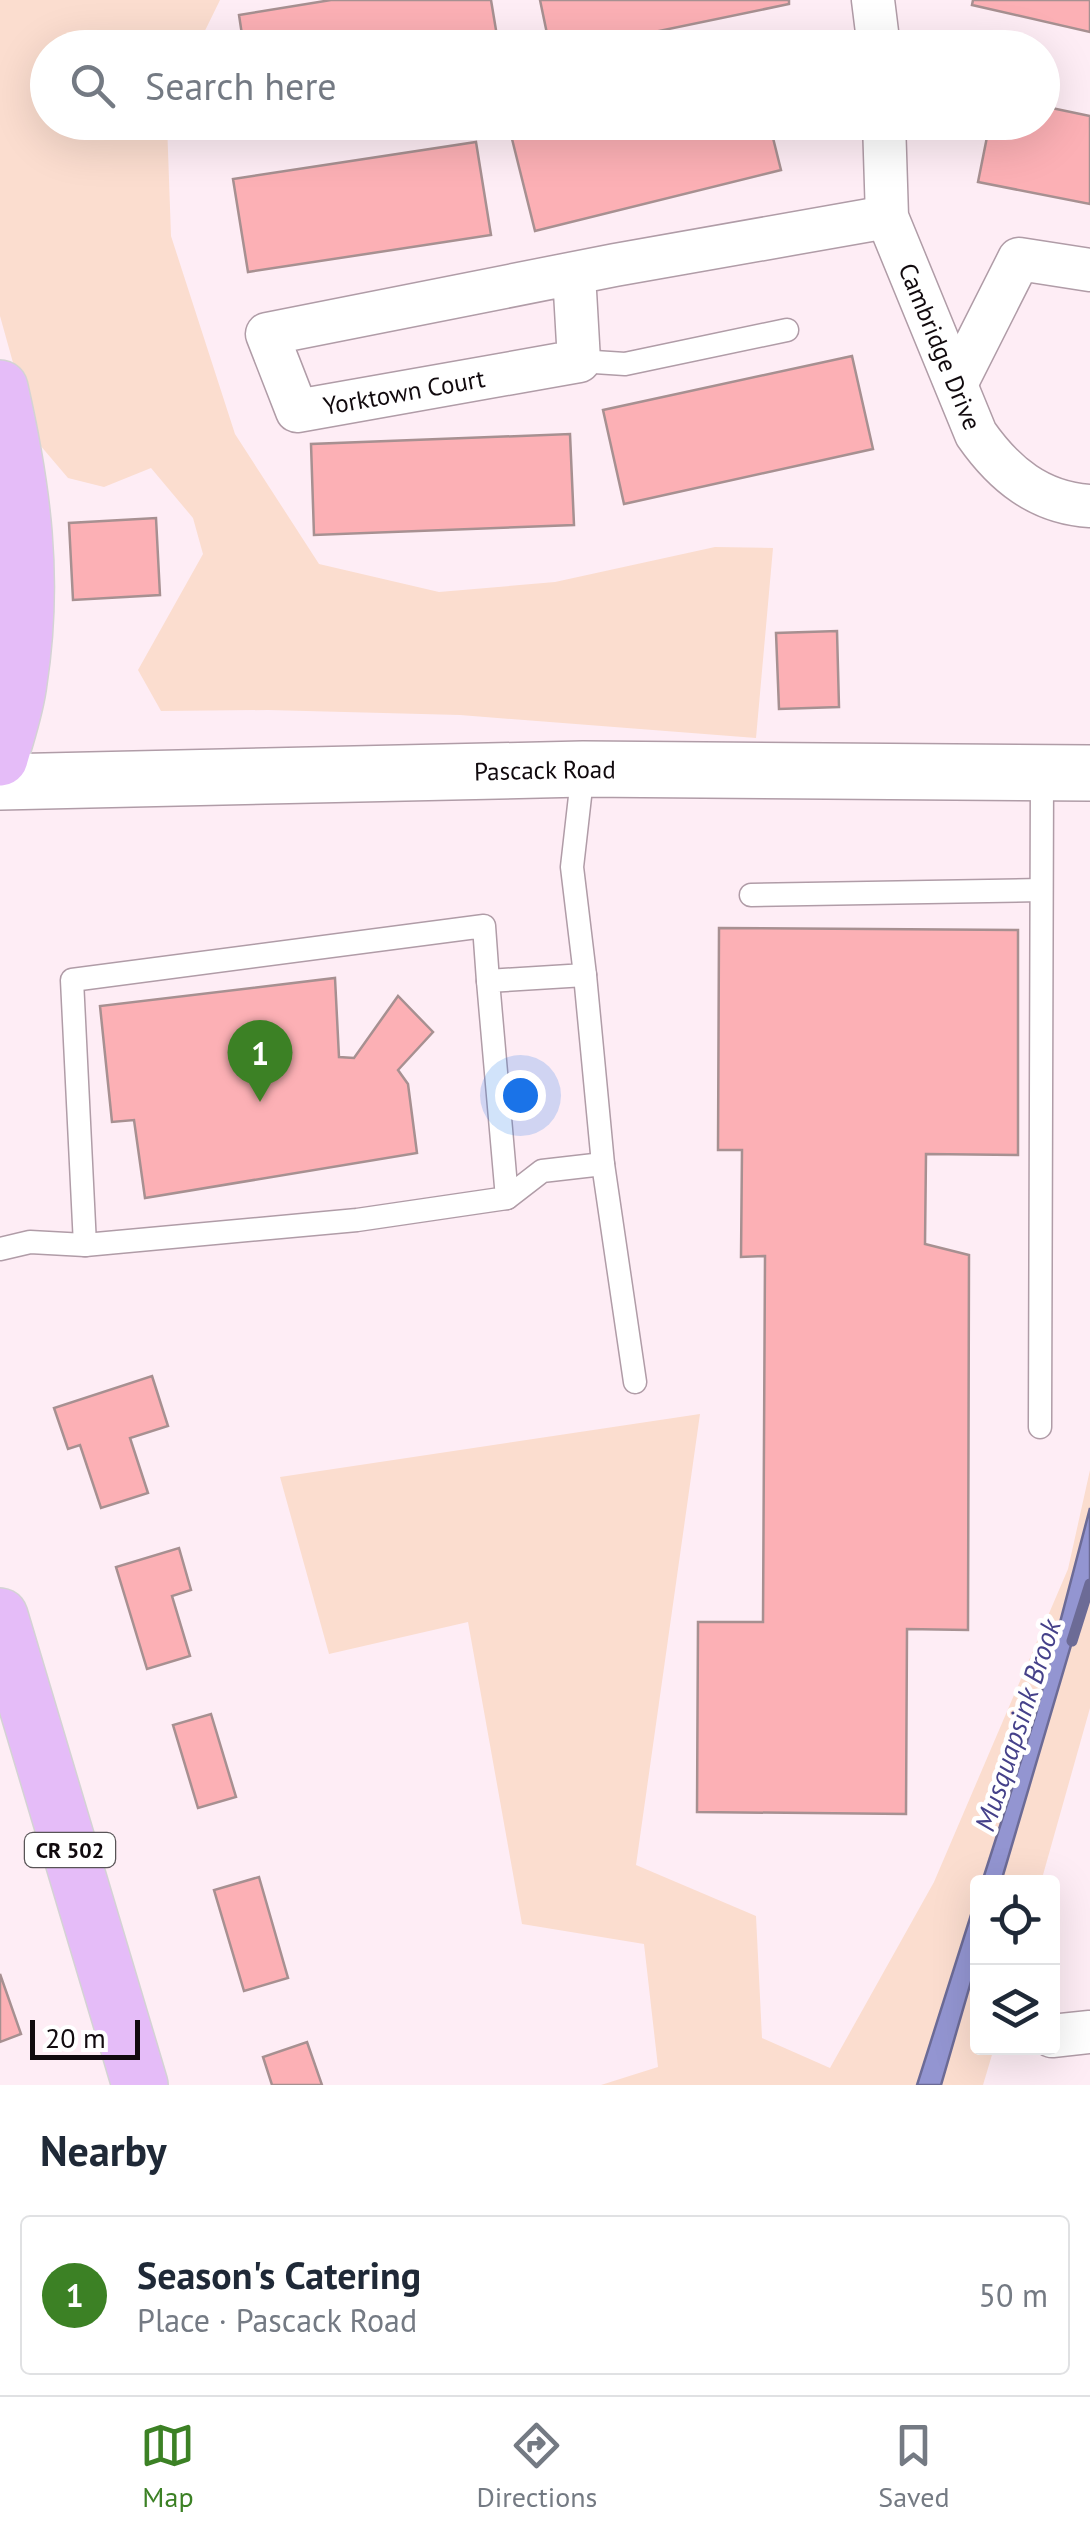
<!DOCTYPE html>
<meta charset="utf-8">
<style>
body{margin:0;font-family:"PT Sans",sans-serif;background:#f6f6f7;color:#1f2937}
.controls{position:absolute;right:30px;bottom:30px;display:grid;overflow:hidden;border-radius:10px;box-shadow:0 10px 40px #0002}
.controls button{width:90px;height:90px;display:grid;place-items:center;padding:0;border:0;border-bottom:2px solid #e0e1e3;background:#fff;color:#1f2937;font:50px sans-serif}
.scale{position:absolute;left:30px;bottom:25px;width:110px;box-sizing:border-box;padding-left:10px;border:5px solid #110a0e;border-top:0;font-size:28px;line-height:35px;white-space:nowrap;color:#110a0e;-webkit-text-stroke:8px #fff;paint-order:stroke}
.you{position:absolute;left:520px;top:1095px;width:35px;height:35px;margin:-25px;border:8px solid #fff;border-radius:50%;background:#1a73e8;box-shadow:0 0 0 15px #1a73e833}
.badge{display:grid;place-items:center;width:65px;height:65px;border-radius:50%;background:#3c8125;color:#fff;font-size:32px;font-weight:700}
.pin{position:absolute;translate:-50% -82px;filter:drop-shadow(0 2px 5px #0008)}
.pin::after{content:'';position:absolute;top:52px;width:35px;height:30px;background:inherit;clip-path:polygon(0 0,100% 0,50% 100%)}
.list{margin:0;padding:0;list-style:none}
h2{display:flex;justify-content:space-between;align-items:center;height:130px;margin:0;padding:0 40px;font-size:42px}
h2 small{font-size:32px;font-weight:400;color:#747a83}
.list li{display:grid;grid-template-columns:65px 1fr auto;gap:30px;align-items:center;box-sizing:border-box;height:160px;margin:0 20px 20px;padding:0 20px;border:2px solid #e0e1e3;border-radius:10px}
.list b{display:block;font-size:38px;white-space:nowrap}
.list p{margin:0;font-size:32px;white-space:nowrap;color:#747a83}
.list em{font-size:32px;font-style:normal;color:#747a83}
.icon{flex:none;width:55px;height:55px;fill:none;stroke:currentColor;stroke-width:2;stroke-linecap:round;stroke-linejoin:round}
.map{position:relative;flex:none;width:1090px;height:2085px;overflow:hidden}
.search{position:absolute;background:#fff;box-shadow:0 10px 40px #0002;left:30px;right:30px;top:30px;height:110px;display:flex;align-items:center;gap:25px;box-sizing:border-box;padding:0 35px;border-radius:55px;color:#747a83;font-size:38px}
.sheet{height:310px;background:#fff}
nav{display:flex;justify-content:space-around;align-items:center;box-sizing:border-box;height:140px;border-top:2px solid #e0e1e3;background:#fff;font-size:28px;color:#747a83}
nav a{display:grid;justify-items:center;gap:5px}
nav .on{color:#3c8125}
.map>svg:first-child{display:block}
.green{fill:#fbddcf}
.water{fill:#9395d1;stroke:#6c6b96;stroke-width:2.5}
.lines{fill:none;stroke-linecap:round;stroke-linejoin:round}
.stream{stroke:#6c6b96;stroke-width:11}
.building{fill:#fcb0b5;stroke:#a79091;stroke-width:2.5}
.lane-casing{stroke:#b09ca7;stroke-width:25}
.street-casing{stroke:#b09ca7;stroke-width:45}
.secondary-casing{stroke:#b09ca7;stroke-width:58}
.primary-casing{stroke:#d4d3d4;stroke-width:58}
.lane{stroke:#fff;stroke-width:22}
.street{stroke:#fff;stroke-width:42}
.secondary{stroke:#fff;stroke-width:55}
.primary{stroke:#e5bcf8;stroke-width:55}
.labels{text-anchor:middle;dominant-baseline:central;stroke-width:9;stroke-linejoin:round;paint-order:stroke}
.shield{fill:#fff;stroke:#585456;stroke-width:2.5}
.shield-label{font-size:22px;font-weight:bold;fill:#110a0e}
.street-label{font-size:25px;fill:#110a0e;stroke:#fff}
.water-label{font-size:28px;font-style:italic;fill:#45418a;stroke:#fff}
</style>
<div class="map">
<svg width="1090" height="2085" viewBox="0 0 1090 2085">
<rect width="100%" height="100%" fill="#feedf5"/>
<!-- green -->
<g class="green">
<path d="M0,0H220L197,47L48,48V122L167,123L171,236L235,434L319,564L439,592L555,582L715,547L773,548L756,738L460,715L268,710L161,711L138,670L203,554L193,518L151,468L104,487L68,478L34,438L0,316Z"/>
<path d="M700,1414L636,1865L756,1916L762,2038L830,2068L934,1882L1068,1569L1090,1470V1708L1041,1882H978V2048H994L983,2085H601L658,2067L644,1944L522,1924L468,1622L329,1654L280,1477Z"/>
</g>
<!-- water -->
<g class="water">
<path d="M1090,1508V1581L1001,1882H982L1036,1714Z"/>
<path d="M977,1896V1961L941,2085H917Z"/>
</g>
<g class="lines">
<!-- stream -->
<path class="stream" d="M1072,1641L1090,1584"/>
</g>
<!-- building -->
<g class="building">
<path d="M331,0H491L499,48H244L239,15Z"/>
<path d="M540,0H789V4L577,48H550Z"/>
<path d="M973,0H1090V32L972,5Z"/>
<path d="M1042,106L1090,116V204L978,182L990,122H1042Z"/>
<path d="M578,122H769L781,170L535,231L512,139Z"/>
<path d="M476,142L491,235L248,272L233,179Z"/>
<path d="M852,356L873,449L624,504L603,410Z"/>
<path d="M570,434L574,525L314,535L311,444Z"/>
<path d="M156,518L160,595L73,600L69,523Z"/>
<path d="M837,631L839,707L779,709L776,633Z"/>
<path d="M719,928L1018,930V1155L926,1154L925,1244L969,1255L968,1630L907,1629L906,1814L697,1812L698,1622H763L765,1256L741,1257L742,1150H718Z"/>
<path d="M335,978L339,1057L354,1058L398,996L433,1032L398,1070L408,1084L417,1153L145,1198L134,1120L112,1122L100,1006Z"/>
<path d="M152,1376L168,1426L130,1438L148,1493L101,1508L80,1445L68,1449L54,1408Z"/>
<path d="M179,1548L191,1590L172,1596L190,1656L147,1669L116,1567Z"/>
<path d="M211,1714L236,1797L198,1808L173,1725Z"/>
<path d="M259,1877L288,1978L244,1991L214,1890Z"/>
<path d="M0,1974L21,2034L0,2042Z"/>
<path d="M307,2042L322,2085H272L263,2057Z"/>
</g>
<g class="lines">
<defs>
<g id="lane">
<path d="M579,361L625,364L787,330"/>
<path d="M751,895L1041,890"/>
<path d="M585,975L603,1164"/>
<path d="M507,1198L542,1171L603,1164L635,1382"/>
<path d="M85,1245L72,980L484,926L488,981"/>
<path d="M0,1249L30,1242L85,1245L357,1220L507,1198L488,981L585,975L572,867L583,770"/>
<path d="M1040,1427L1042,773"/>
</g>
<g id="street">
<path d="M873,0L879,48"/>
<path id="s1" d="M884,122L887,217L976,434C1004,474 1039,503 1090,506"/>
<path d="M574,274L579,361L297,411L267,334L615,265L887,217"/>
<path d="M956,384L1019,259L1090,270"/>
<path d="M1052,2036L1090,2032"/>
</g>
<g id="secondary">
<path id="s2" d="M0,782L583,769L1090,773"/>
</g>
<g id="primary">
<path d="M0,388C23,489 35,579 19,682C16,708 7,733 0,758"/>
<path d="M0,1616L140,2085"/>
</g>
</defs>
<!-- lane casing -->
<use href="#lane" class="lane-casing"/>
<!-- street casing -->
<use href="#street" class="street-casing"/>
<!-- secondary casing -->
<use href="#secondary" class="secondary-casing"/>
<!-- primary casing -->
<use href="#primary" class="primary-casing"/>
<!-- lane -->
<use href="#lane" class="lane"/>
<!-- street -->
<use href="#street" class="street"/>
<!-- secondary -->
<use href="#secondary" class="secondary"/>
<!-- primary -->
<use href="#primary" class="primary"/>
</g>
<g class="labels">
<!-- shield labels -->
<rect class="shield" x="25" y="1833" width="90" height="34" rx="8"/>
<g class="shield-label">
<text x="70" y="1850">CR 502</text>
</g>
<!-- street labels -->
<g class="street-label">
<text stroke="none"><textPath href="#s1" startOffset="235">Cambridge Drive</textPath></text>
<text transform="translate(404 392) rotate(-10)">Yorktown Court</text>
<text stroke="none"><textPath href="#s2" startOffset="545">Pascack Road</textPath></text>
</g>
<!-- water labels -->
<g class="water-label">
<text transform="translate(1017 1725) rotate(-72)">Musquapsink Brook</text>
</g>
</g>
</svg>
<div class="controls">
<button><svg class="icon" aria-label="locate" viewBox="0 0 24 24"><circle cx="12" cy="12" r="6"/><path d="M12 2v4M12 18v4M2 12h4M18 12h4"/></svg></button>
<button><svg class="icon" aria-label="layers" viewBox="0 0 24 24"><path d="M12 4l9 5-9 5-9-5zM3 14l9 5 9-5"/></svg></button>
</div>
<div class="scale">20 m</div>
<div class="you"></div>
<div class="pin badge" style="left:260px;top:1102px">1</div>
<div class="search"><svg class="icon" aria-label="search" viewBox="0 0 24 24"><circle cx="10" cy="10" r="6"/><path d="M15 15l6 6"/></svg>Search here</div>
</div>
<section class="sheet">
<h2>Nearby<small></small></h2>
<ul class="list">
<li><span class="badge">1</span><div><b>Season's Catering</b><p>Place · Pascack Road</p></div><em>50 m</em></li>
</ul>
</section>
<nav>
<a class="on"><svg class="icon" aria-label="map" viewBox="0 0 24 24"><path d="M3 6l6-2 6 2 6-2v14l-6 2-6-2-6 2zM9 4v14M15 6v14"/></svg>Map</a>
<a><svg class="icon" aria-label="directions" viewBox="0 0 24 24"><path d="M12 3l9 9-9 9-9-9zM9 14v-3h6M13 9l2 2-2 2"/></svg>Directions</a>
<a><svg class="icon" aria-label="saved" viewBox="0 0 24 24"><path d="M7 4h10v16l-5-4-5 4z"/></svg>Saved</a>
</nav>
